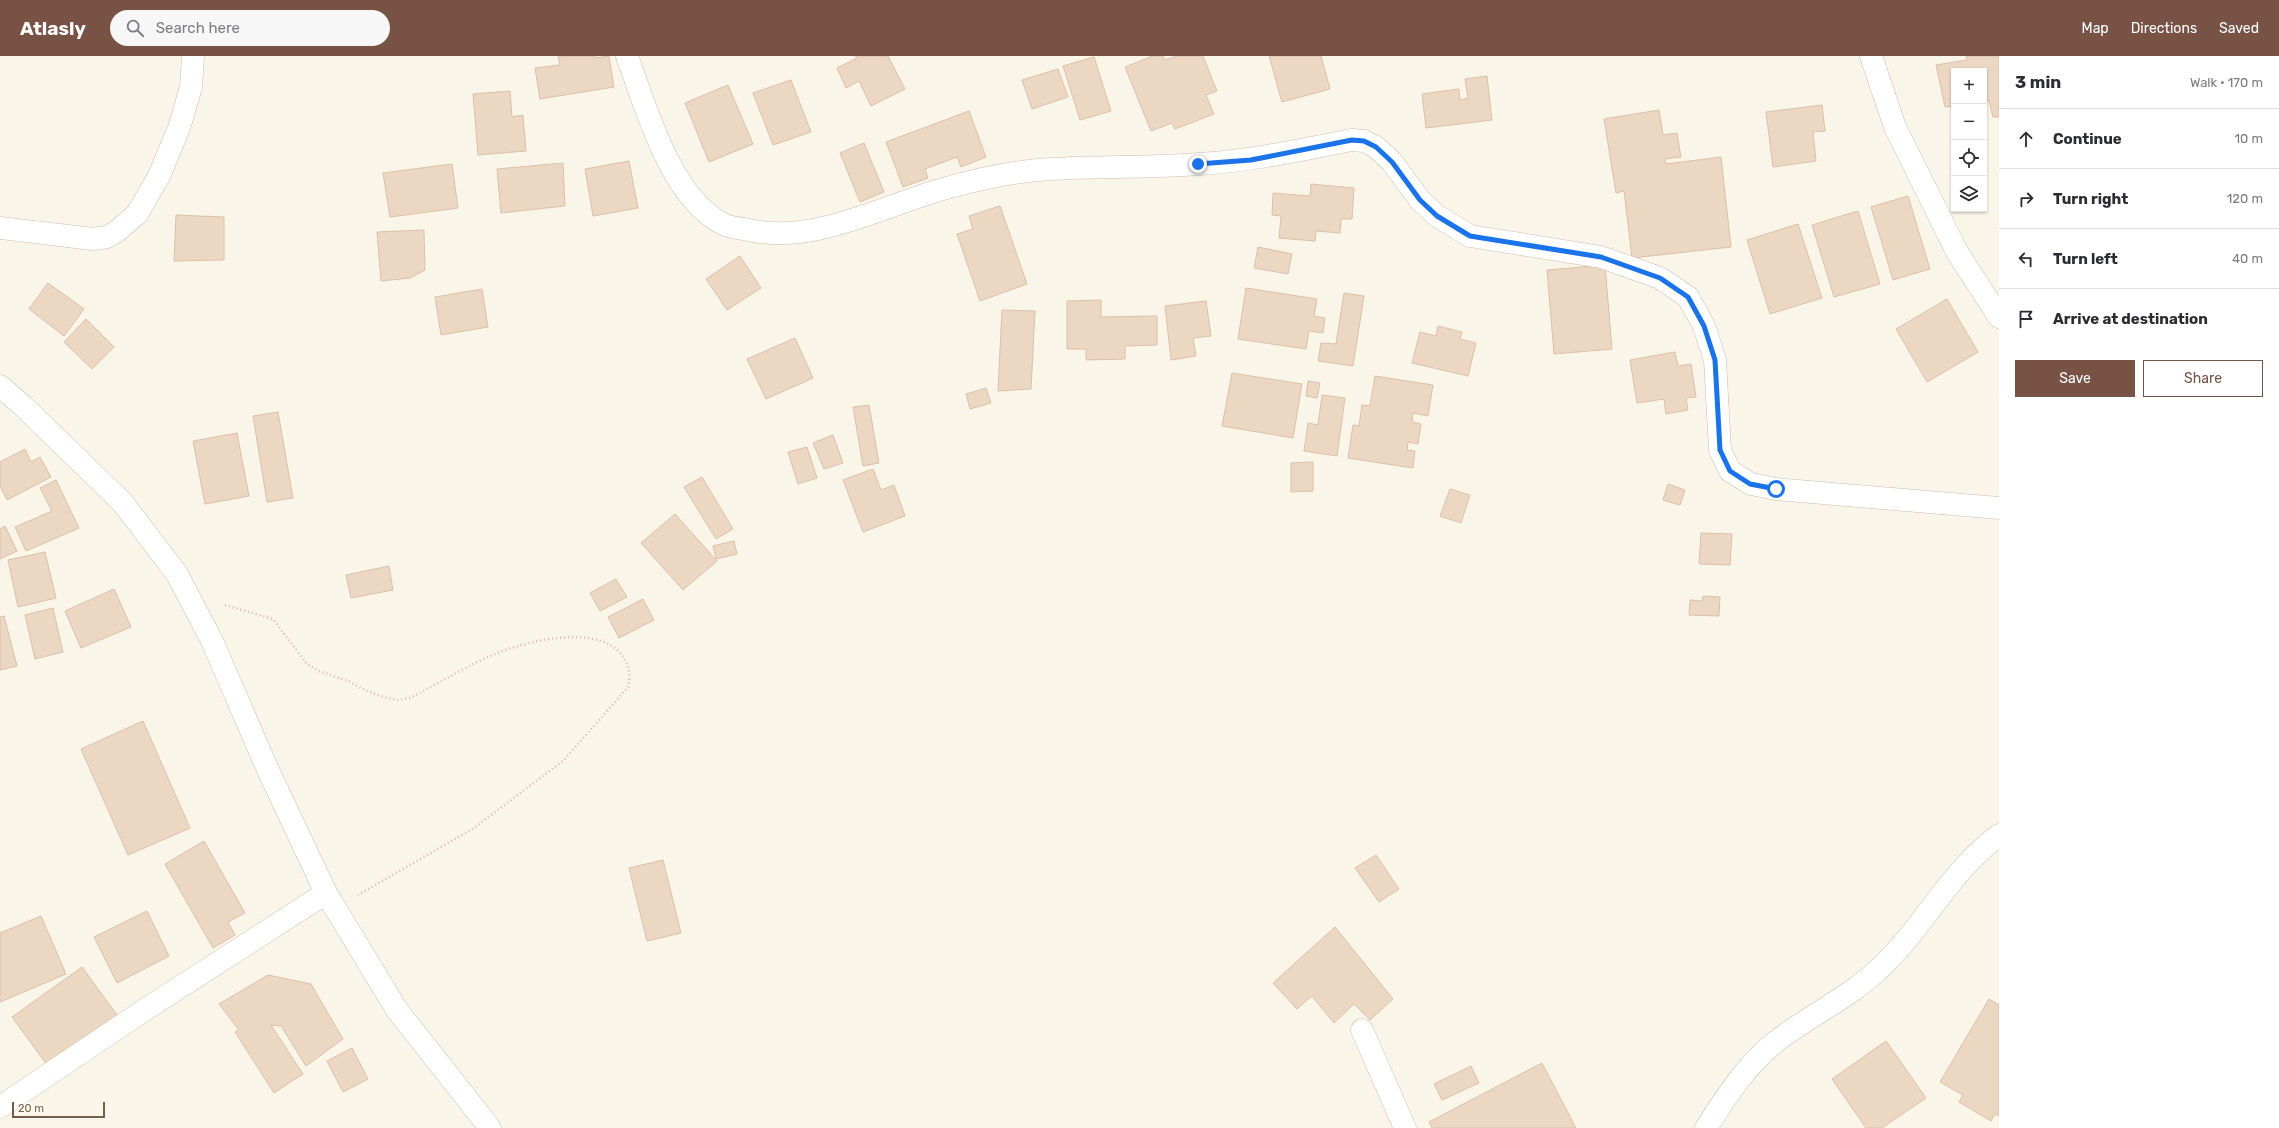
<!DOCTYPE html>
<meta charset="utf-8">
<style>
body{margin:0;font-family:Rubik,sans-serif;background:#f7f7f7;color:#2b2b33}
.controls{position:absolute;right:12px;top:12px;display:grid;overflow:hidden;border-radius:0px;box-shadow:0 1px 3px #0004}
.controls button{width:36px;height:36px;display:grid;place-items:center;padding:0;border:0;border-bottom:1px solid #e1e1e2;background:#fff;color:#2b2b33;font:20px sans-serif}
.scale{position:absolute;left:12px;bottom:10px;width:93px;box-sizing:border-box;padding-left:4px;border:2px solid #715e4f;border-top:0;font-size:11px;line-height:14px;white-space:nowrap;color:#715e4f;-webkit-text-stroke:3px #fdf9ef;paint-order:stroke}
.stop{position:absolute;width:12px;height:12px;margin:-9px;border:3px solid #1a73e8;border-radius:50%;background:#fff}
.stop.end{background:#1a73e8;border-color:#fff;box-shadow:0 1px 4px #0008}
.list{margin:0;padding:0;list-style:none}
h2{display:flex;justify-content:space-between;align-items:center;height:52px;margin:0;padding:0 16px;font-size:17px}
h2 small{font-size:13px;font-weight:400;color:#7c7c81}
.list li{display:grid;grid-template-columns:26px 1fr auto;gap:12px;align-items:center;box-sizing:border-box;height:60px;padding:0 16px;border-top:1px solid #e1e1e2}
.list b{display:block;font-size:15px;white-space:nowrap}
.list em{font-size:13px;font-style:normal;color:#7c7c81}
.actions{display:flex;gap:8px;padding:12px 16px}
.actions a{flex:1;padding:9px 0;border:1px solid #775245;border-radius:0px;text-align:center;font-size:14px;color:#775245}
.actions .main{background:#775245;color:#fff}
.icon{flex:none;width:22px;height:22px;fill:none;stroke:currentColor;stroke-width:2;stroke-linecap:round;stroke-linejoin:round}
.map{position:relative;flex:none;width:1999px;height:1072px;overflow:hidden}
header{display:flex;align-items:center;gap:24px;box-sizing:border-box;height:56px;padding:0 20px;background:#775245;color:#fff}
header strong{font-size:19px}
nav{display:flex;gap:22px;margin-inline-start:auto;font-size:14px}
.search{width:280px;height:36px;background:#f7f7f7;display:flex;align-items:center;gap:10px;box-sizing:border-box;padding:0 14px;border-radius:22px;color:#7c7c81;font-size:15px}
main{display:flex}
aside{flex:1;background:#fff}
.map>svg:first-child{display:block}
.building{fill:#ecd7c3;stroke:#ddc0a6}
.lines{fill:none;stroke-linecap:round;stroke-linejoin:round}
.minor-casing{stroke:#cbbeb0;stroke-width:23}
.path{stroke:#d1bba7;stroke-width:2.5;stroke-dasharray:1 3;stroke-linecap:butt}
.minor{stroke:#fff;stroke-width:22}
.route{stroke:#1a73e8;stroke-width:5}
</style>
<header>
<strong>Atlasly</strong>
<div class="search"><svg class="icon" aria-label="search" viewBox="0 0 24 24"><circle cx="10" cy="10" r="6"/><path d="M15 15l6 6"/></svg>Search here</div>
<nav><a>Map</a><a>Directions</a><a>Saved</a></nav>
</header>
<main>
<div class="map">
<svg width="1999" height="1072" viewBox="0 0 1999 1072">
<rect width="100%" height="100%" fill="#faf5e9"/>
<!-- building -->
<g class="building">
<path d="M558,0H595V2L609,0L614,31L540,43L535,12L560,9Z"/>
<path d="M855,0H888L905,33L871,50L859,25L846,32L837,12L857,2Z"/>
<path d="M1153,0H1163L1165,4L1177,0H1203L1217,35L1206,39L1214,58L1175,73L1172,67L1151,75L1125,11Z"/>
<path d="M1269,0H1321L1330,33L1282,46Z"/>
<path d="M1966,0H1999V61H1993L1989,45L1984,46V15H1954V50L1945,51L1936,9L1967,4Z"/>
<path d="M1094,1L1111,55L1080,64L1063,10Z"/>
<path d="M1058,13L1068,41L1032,53L1022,24Z"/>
<path d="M1487,20L1492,64L1426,72L1422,38L1459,33L1460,44L1468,42L1465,23Z"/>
<path d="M791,24L811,76L773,89L753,37Z"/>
<path d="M728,29L753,88L709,106L685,47Z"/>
<path d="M510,35L512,61L523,59L526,95L478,99L473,38Z"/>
<path d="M1822,49L1825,75L1813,76L1816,105L1773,111L1766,56Z"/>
<path d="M1659,54L1663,79L1677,77L1681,101L1665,103L1666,108L1721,101L1731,191L1632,202L1624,135L1616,137L1604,63Z"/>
<path d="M969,55L986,101L961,111L957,101L925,113L928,122L903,131L886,86Z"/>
<path d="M864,87L884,136L860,146L840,97Z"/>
<path d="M629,105L638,152L593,160L585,113Z"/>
<path d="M563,107L565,150L501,157L497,113Z"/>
<path d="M452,108L458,152L390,161L383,117Z"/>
<path d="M1311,128L1354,132L1352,163H1341L1340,177L1316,175L1315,185L1279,182L1281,160L1272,159L1273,137L1310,140Z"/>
<path d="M1908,140L1930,213L1893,224L1871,151Z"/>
<path d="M1000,150L1027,228L980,245L957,178L973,173L969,160Z"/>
<path d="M1858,155L1880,228L1834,241L1812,169Z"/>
<path d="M176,159L224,161V204L174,205Z"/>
<path d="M1798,168L1822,242L1770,258L1747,184Z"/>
<path d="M424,174L425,214L410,222L381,225L377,176Z"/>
<path d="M1258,191L1292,198L1288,218L1254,212Z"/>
<path d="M740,200L761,232L727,254L706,223Z"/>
<path d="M1605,209L1612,293L1554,298L1547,214Z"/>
<path d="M48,227L84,253L64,280L29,253Z"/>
<path d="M1246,232L1317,243L1314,260L1325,262L1323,277L1309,275L1306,293L1238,283Z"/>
<path d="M482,233L488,271L441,279L435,241Z"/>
<path d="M1344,237L1364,240L1353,310L1318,305L1321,287L1336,288Z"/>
<path d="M1947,243L1978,296L1927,326L1896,273Z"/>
<path d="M1101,244V261L1157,260V289L1125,290V303L1086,304V293H1067V245Z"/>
<path d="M1206,245L1211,280L1193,282L1196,300L1171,304L1165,250Z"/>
<path d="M1002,254L1035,255L1031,333L998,335Z"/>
<path d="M86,263L114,291L92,313L64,286Z"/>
<path d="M1438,270L1462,276L1460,283L1476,287L1468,320L1412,307L1420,276L1436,280Z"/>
<path d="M795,282L813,322L766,343L747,303Z"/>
<path d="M1675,296L1678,310L1691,308L1696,341L1686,342L1688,354L1666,358L1664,343L1637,347L1630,304Z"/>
<path d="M1232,317L1302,328L1293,382L1222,370Z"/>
<path d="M1375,320L1433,329L1428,360L1413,357L1412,366L1421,368L1418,388L1408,386L1407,394L1415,395L1413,412L1348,402L1353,369L1359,370L1362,349L1370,350Z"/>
<path d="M1308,325L1320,327L1317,342L1306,340Z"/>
<path d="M986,332L991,347L970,353L966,338Z"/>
<path d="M1322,339L1345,342L1337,400L1304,395L1308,367L1318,369Z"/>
<path d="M869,349L879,407L863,410L853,351Z"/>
<path d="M278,356L293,442L267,446L253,360Z"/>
<path d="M237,377L249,440L205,448L193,385Z"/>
<path d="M833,379L843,407L824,413L813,387Z"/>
<path d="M807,391L817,422L798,428L788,396Z"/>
<path d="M25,393L31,406L40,401L51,421L7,444L0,430V406Z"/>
<path d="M1313,406V435L1291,436V407Z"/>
<path d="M873,413L881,434L894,429L905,460L863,476L843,424Z"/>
<path d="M702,421L733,473L716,483L684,431Z"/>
<path d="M56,424L79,472L26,495L15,471L52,455L40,432Z"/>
<path d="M1668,428L1685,434L1680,449L1663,444Z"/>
<path d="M1450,433L1470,439L1461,467L1440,460Z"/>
<path d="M675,458L717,505L683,534L641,487Z"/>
<path d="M5,470L17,495L0,503V473Z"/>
<path d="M1701,477L1732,478L1730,509L1699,508Z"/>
<path d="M734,485L737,498L716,503L713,490Z"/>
<path d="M45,496L56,542L18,551L8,504Z"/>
<path d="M389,510L393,534L351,542L346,519Z"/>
<path d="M616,523L627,541L600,555L590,537Z"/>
<path d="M114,533L131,571L81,592L65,555Z"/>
<path d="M1703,540L1720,541L1719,560L1689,559L1690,544L1702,545Z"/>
<path d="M643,543L654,564L619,582L608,561Z"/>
<path d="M53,552L63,596L35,603L25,559Z"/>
<path d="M4,560L17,610L0,614V561Z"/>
<path d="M143,665L190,772L128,799L81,693Z"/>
<path d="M204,785L245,857L228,866L235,879L213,892L165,808Z"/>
<path d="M1376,799L1399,833L1379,846L1355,812Z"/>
<path d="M663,804L681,877L647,885L629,812Z"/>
<path d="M147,855L169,900L117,927L94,881Z"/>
<path d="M41,860L66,918L0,946V877Z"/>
<path d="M1335,871L1393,943L1370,964L1354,948L1334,967L1312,940L1297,953L1273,927Z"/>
<path d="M82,911L120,963L50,1013L12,961Z"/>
<path d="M268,919L311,928L343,983L306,1010L281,970L271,969L303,1018L274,1037L235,976L239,974L219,948Z"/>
<path d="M1989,943L1999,949V1060L1995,1058L1991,1065L1959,1046L1963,1039L1940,1026Z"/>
<path d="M1886,985L1926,1042L1882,1072H1866L1832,1023Z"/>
<path d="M352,992L368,1023L343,1036L327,1005Z"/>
<path d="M1542,1007L1576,1072H1432L1429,1066Z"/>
<path d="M1471,1010L1479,1027L1442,1044L1434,1028Z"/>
</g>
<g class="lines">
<defs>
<g id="minor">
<path d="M627,0C646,52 671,142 723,168C729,171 737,172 744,173C811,190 880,151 943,133C978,123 1015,115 1051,113C1100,110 1149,112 1198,108C1250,105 1301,94 1352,84L1364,85L1376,91L1392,106L1420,144L1437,160L1470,180L1601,201L1660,222L1688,241L1704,270L1715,304L1720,394L1730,415L1751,428L1776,433L1999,452"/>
<path d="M1871,0L1895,71L1957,196L1999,261"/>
<path d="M0,172L93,183L107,181L116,176L137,158L159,120L179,72L191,31L193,0"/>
<path d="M0,330L22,349L122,446L177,518L212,585L268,714L326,837L397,954L490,1072"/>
<path d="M1362,974L1405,1072"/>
<path d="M0,1051L143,955L326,837"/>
<path d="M1706,1072C1726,1041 1745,1011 1774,987C1808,960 1849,942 1880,912C1924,871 1950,815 1999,779"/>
</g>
</defs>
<!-- minor casing -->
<use href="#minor" class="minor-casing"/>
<!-- path -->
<path class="path" d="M225,549L273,563L307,608L319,615L348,625L367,635L387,642L398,644L410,642C440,627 469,608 500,596C533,583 618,563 629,615C630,619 629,625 629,630L564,704L474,772L358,839"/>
<!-- minor -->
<use href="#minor" class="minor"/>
</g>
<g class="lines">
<!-- route -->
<path class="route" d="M1198,108L1251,104L1352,84L1364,85L1376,91L1392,106L1420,144L1437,160L1470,180L1601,201L1660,222L1688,241L1704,270L1715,304L1720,394L1730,415L1750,428L1776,433"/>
</g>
</svg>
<div class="controls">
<button>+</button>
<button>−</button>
<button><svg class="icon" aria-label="locate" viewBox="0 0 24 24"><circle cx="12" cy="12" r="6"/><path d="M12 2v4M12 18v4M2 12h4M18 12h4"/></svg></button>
<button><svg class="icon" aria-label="layers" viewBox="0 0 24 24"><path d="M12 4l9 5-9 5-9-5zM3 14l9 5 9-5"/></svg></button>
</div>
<div class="scale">20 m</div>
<div class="stop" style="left:1776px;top:433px"></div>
<div class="stop end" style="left:1198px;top:108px"></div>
</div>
<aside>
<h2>3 min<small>Walk · 170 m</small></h2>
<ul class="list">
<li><svg class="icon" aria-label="ahead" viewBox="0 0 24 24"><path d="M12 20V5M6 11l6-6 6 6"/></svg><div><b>Continue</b></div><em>10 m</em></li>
<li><svg class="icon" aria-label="right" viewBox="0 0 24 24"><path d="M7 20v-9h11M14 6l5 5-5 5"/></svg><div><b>Turn right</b></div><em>120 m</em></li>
<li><svg class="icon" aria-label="left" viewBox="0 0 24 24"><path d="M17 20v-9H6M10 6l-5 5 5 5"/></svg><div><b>Turn left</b></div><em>40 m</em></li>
<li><svg class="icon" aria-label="arrive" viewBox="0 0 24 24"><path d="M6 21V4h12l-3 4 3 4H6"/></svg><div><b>Arrive at destination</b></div></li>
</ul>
<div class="actions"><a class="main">Save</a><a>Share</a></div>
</aside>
</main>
